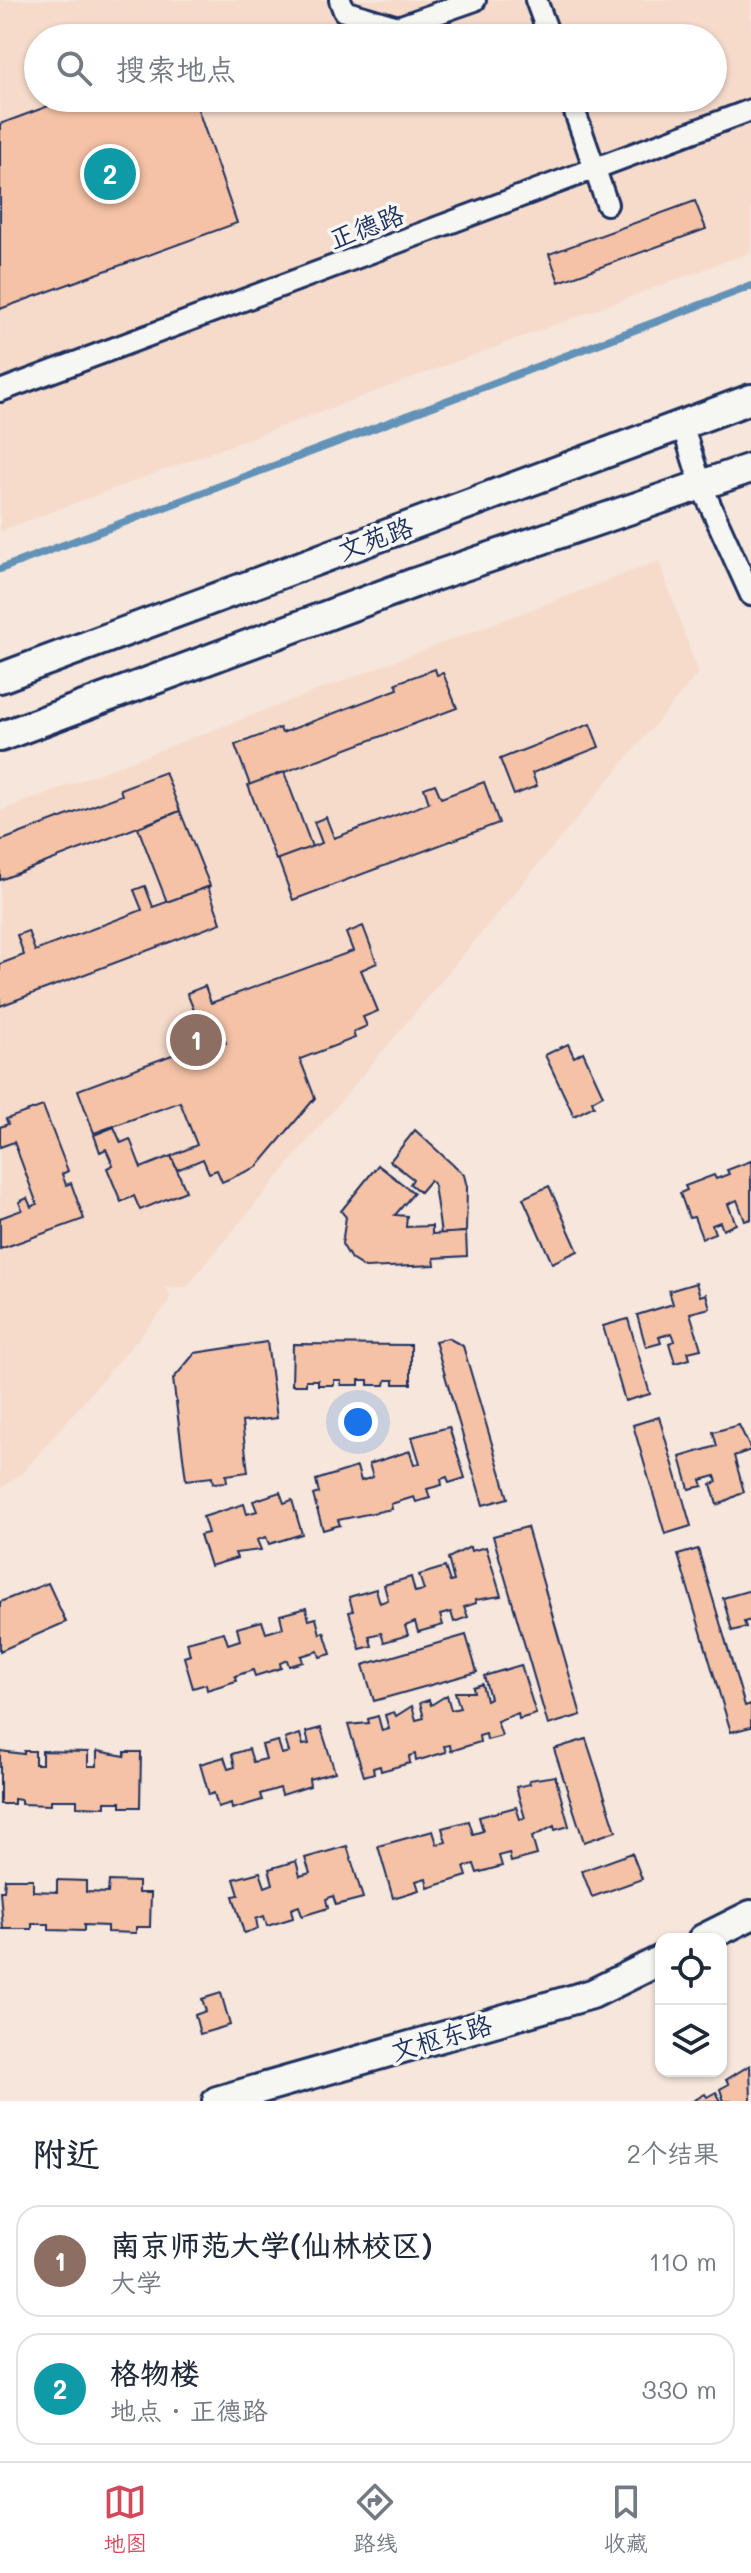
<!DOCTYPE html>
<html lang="zh">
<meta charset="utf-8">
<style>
body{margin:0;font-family:Mali,"LXGW WenKai TC",sans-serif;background:#f2f2f3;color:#1f2937}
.controls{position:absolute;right:24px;bottom:24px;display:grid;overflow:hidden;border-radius:16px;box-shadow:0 2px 6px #0004}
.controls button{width:72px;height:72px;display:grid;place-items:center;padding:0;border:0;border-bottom:2px solid #e0e1e3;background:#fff;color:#1f2937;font:40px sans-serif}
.you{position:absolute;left:358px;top:1422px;width:28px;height:28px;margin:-20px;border:6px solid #fff;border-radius:50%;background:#1a73e8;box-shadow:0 0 0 12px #1a73e833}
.badge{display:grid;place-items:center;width:52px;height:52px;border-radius:50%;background:#d1495b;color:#fff;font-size:26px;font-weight:700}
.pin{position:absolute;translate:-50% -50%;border:4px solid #fff;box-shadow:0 2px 8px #0006}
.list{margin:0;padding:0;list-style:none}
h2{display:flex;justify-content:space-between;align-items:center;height:104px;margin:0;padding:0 32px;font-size:34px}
h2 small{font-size:26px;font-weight:400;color:#747a83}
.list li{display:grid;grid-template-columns:52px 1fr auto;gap:24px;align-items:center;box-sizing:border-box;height:112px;margin:0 16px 16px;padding:0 16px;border:2px solid #e0e1e3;border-radius:24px}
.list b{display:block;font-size:30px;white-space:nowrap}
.list p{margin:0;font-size:26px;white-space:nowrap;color:#747a83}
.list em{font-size:26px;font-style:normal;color:#747a83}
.icon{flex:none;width:44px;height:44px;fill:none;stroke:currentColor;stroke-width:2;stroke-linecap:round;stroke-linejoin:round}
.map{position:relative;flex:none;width:751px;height:2101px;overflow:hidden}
.search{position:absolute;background:#fff;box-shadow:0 2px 6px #0004;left:24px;right:24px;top:24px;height:88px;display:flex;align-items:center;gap:20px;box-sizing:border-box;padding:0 28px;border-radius:44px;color:#747a83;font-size:30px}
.sheet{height:360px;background:#fff}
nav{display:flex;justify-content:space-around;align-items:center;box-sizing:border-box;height:112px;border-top:2px solid #e0e1e3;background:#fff;font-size:22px;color:#747a83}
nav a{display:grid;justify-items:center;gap:4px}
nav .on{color:#d1495b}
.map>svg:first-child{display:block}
.built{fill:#f6dbcb;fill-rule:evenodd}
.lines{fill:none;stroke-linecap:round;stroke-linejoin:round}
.stream{stroke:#6292b8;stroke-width:8}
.building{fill:#f5c2a6;stroke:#1b2f5e;stroke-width:2}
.street-casing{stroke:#1b2f5e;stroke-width:26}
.secondary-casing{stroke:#1b2f5e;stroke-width:34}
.street{stroke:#f6f6f2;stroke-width:20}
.secondary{stroke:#f6f6f2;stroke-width:28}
.labels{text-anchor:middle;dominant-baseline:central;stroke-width:7;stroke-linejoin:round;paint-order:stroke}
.street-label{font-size:26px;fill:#1b2f5e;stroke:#f6f6f2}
</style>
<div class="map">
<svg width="751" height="2101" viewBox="0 0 751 2101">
<rect width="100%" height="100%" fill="#f6e6db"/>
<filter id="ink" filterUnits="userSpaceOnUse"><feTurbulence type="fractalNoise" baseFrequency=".0125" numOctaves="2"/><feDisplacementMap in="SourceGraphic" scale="16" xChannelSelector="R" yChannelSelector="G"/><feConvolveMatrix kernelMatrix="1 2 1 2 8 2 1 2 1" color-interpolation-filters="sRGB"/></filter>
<g filter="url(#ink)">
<!-- built -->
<g class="built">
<path d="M0,0H751V252L0,531ZM38,38H713V98H38Z"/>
<path d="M659,561L698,673L186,1287H164L171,1294L167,1305L22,1473L0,1489V811Z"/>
</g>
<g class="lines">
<!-- stream -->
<path class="stream" d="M0,569L751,286"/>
</g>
<!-- building -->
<g class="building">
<path d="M70,98H194L237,223L0,309V124Z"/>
<path d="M695,201L706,229L559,282L549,254Z"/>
<path d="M435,669L437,675L443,673L457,708L250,785L235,745L280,728L282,733L398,689L396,683Z"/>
<path d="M590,724L599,747L532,773L537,786L514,795L500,759Z"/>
<path d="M165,772L180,811L0,880V841L122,795L120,789Z"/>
<path d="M284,772L312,847L276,860L248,785Z"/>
<path d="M484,782L499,823L293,900L278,859L322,843L314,822L326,817L334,838L429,803L424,788L435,784L441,798Z"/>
<path d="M180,811L210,886L167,902L138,828Z"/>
<path d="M145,886L153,907L208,887L221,923L0,1006V964L24,955L17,935L28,931L35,951L142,910L134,890Z"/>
<path d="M363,926L377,963L361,970L378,1011L363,1017L367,1026L353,1032L355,1038L300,1059L315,1098L257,1167L222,1182L217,1170L209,1173L203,1159L177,1170L171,1156L197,1145L180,1102L94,1133L78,1090L196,1046L199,1054L226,1043L218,1023L202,1030L187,993L205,986L211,1003L353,951L346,933Z"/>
<path d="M568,1044L574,1057L583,1052L603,1095L592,1101L594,1106L574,1116L545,1055Z"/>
<path d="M43,1106L68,1171L62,1174L66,1185L71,1183L84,1219L0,1249V1218L22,1210L19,1202L27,1198L31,1207L37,1204L14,1142L0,1147V1127L8,1124L6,1119Z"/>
<path d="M114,1127L121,1143L130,1139L141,1168L171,1156L186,1191L140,1210L134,1196L121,1202L107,1168L113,1165L106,1149L100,1152L94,1135Z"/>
<path d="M415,1130L464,1175L467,1187L466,1232L441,1234L434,1185L430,1180L420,1192L410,1184L413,1179L390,1161Z"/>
<path d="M751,1161V1219L745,1221L737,1200L728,1204L736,1224L723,1230L720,1222L712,1225L715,1233L702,1238L694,1217L689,1218L680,1193L687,1190L685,1186L714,1175L716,1179L729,1174L727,1170Z"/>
<path d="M378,1165L414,1193L395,1215L407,1216L406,1227L432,1226V1234L466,1232L467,1256L434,1258L435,1265L365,1268L351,1259L342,1244L346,1217L341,1211Z"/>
<path d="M549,1186L578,1251L552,1263L523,1198Z"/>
<path d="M696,1283L700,1296L706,1294L710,1308L690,1313L701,1349L688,1352L690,1359L675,1363L669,1343L675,1341L672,1333L659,1337L661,1343L646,1347L637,1315L673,1304L669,1291Z"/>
<path d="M628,1319L650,1394L625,1401L603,1326Z"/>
<path d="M448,1338L463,1346L508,1498L483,1505L435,1341Z"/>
<path d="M267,1342L277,1418L242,1422L248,1472L226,1475L227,1482L213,1483L212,1477L186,1480L173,1379L195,1353Z"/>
<path d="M293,1344L411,1345V1384H394V1380H386L385,1385H368V1380H359V1385H341V1380H334V1385H318V1380H306V1385H292Z"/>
<path d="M659,1417L691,1526L665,1534L633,1425Z"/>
<path d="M739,1425L751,1450L734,1456L744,1492L717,1505L711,1484L717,1482L715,1476L701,1480L703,1486L689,1489L680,1457L717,1446L713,1432Z"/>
<path d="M449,1427L465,1478L449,1483L447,1477L441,1479L442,1485L427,1489L430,1498L416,1502L414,1497L391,1504L392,1509L338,1520L340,1525L323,1530L313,1495L319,1493L316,1480L357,1467L361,1481L373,1477L369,1464L410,1451L414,1465L420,1463L412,1437Z"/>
<path d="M280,1492L284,1503L292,1500L302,1534L269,1544L266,1537L257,1540L261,1550L235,1553L237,1558L210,1566L200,1535L208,1533L203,1517L244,1504L247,1514L257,1511L253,1501Z"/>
<path d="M527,1527L581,1715L548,1725L493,1536Z"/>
<path d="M470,1547L471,1551L486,1547L501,1596L475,1600L476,1603L464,1607L468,1617L454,1622L451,1612L440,1615L443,1625L418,1632L415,1622L405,1626L408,1635L384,1642L381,1633L369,1636L372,1646L360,1649L349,1612L353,1611L349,1597L376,1589L380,1603L388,1600L384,1585L411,1577L415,1592L424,1590L419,1575L445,1567L450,1582L454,1581L448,1558Z"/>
<path d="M698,1549L745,1706L751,1704V1727L731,1732L678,1555Z"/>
<path d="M48,1583L66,1622L0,1651V1602Z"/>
<path d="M751,1590V1620L744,1622L746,1627L732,1631L723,1598Z"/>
<path d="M306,1608L309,1620L316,1618L320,1634L324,1632L331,1654L320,1657L318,1651L301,1656L303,1662L289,1666L287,1660L280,1663L281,1668L255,1676L253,1670L235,1676L236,1681L207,1690L206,1684L193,1688L184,1657L190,1655L187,1642L224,1632L228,1644L240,1640L237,1628L262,1621L266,1633L283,1628L280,1615Z"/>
<path d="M466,1635L477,1672L374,1701L363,1665Z"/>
<path d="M521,1665L536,1714L519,1719L518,1713L497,1721L502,1736L487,1740L486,1734L479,1736L480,1742L451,1751L450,1745L444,1746L446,1752L416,1761L415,1754L409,1756L410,1763L381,1771L380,1766L373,1768L374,1773L364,1776L348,1725L369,1723L368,1719L378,1716L382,1731L389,1729L385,1715L394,1712L396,1716L412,1706L416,1720L424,1718L420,1703L429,1700L431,1705L447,1695L451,1710L460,1708L455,1692H474L473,1687L482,1684L486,1700L490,1698L484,1676Z"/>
<path d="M321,1728L335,1772L309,1779L310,1786L282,1795L280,1788L260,1794L262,1800L232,1809L231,1803L218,1807L214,1793L209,1795L200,1764L224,1757L228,1769L235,1767L232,1754L249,1749L253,1762L266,1759L262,1745L278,1741L282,1754L289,1752L285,1739L300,1734L303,1745L309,1744L306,1732Z"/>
<path d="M586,1739L616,1831L584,1842L554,1749Z"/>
<path d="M0,1751L24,1754V1751H35V1764H42V1751L88,1752V1766H97V1751L125,1756V1752H141L140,1807H121V1802H105V1807L77,1806V1800H51V1805L21,1804V1800L14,1799V1804H0Z"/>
<path d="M555,1776L569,1826L555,1830L554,1826L532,1837L537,1855L511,1862L509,1853L499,1856L502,1866L477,1873L474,1864L464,1867L467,1876L428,1888L426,1878L416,1881L419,1890L393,1898L378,1846L433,1831L437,1844L446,1842L442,1828L469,1821L473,1834L483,1831L479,1817L516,1807L520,1819L525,1818L516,1787L530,1784L529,1780Z"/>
<path d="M347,1846L363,1898L336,1905L333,1896L326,1899L328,1908L302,1916L299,1906L291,1909L293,1918L267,1926L264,1916L256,1919L258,1929L244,1933L233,1896L239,1895L234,1879L260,1872L265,1887L273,1884L269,1869L296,1861L300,1876L310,1873L305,1858Z"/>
<path d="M632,1853L642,1879L592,1897L582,1871Z"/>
<path d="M5,1879H33V1891L57,1892V1880L86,1881V1892L108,1893L109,1881L138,1882V1893H151L150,1927H136V1933L107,1932V1926L84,1925V1931L49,1930V1924H32V1929H3L0,1891H4Z"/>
<path d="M221,1993L230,2025L200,2034L195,2015L206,2011L202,1999Z"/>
<path d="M750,2065L751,2101H724L720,2089L729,2084L726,2080Z"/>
<path d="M716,2092L721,2101H693L705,2094L707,2097Z"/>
</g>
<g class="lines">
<defs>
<g id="street">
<path d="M340,0L344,11L398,27L475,0"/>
<path d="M536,0L550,38"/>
<path d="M570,98L607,204"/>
<path d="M0,391L751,110"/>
<path d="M682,424L701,485L751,595"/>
</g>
<g id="secondary">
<path d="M0,678L751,399"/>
<path d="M0,737L414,583L751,468"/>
<path d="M703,1939L751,1915"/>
<path d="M217,2101L592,1994L661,1960"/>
</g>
</defs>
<!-- street casing -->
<use href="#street" class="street-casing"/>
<!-- secondary casing -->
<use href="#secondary" class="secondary-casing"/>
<!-- street -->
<use href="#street" class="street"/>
<!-- secondary -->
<use href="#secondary" class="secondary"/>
</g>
</g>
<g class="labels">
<!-- street labels -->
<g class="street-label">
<text transform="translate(366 226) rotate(-21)">正德路</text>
<text transform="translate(375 538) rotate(-20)">文苑路</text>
<text transform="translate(441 2037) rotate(-16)">文枢东路</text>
</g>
</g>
</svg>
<div class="controls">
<button><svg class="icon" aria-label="locate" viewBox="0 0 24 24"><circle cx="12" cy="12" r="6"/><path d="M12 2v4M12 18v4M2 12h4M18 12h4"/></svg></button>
<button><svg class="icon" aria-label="layers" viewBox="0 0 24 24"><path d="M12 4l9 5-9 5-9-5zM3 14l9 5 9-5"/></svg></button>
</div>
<div class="you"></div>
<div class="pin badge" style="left:196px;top:1040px;background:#8d6e63">1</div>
<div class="pin badge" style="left:110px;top:174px;background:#0f9aa8">2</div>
<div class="search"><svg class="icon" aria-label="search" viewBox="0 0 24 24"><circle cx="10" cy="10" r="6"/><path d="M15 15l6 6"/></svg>搜索地点</div>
</div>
<section class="sheet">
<h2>附近<small>2个结果</small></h2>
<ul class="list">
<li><span class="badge" style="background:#8d6e63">1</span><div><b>南京师范大学(仙林校区)</b><p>大学</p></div><em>110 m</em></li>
<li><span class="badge" style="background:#0f9aa8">2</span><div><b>格物楼</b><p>地点 · 正德路</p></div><em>330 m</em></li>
</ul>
</section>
<nav>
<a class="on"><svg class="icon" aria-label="map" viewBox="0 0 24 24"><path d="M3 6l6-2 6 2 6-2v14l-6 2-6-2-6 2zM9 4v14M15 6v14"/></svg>地图</a>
<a><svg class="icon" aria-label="directions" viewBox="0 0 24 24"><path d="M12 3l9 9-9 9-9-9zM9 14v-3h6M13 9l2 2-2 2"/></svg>路线</a>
<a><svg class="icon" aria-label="saved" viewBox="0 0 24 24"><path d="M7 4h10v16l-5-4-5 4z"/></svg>收藏</a>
</nav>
